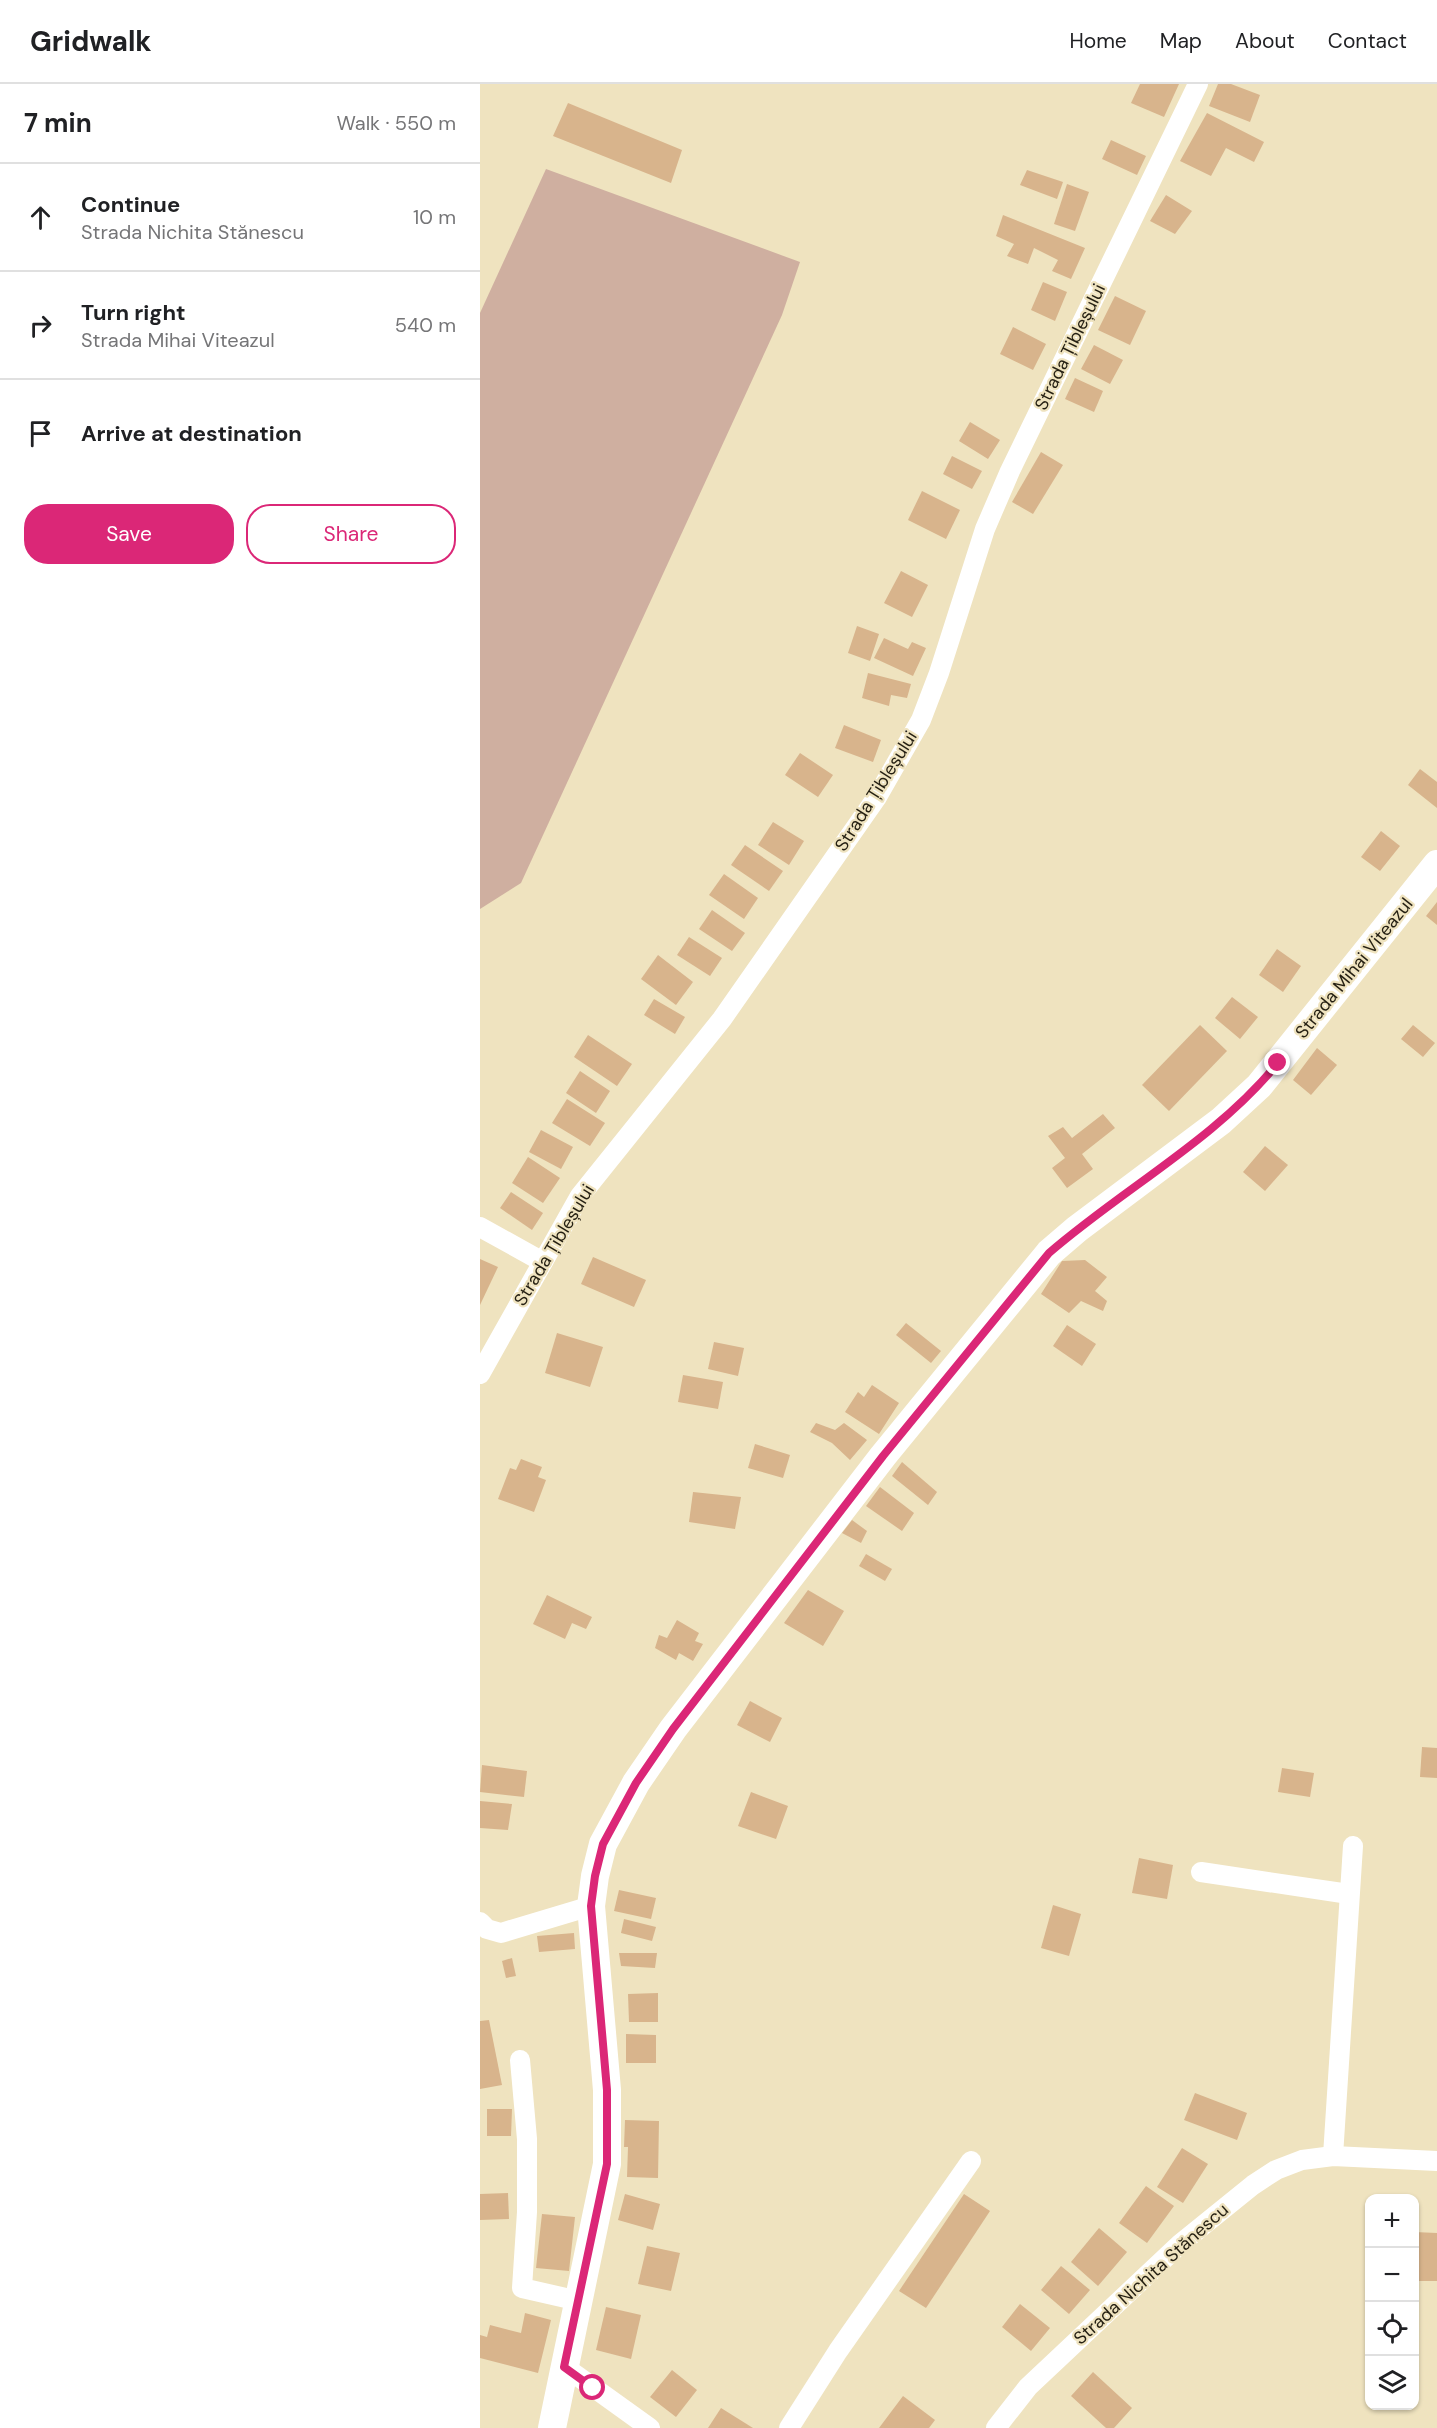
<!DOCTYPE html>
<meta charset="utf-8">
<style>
body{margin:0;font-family:"DM Sans",sans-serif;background:#f6f6f6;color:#202124}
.controls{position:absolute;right:18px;bottom:18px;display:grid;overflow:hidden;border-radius:12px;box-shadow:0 2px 4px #0004}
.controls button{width:54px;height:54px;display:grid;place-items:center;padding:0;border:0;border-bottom:2px solid #e0e0e0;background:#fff;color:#202124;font:30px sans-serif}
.stop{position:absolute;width:18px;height:18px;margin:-14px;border:4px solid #db2777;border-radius:50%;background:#fff}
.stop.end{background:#db2777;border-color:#fff;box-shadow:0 2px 6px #0008}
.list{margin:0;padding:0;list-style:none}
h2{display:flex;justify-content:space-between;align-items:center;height:78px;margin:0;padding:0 24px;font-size:26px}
h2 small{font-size:20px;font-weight:400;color:#757577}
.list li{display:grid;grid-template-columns:39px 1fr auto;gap:18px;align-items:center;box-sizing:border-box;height:108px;padding:0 24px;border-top:2px solid #e0e0e0}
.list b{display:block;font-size:22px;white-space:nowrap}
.list p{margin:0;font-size:20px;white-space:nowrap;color:#757577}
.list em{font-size:20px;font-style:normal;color:#757577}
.actions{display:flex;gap:12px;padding:18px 24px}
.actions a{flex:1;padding:14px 0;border:2px solid #db2777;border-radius:24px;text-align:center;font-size:21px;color:#db2777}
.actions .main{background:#db2777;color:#fff}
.icon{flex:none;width:33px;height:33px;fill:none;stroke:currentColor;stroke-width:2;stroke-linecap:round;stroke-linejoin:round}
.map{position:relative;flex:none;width:957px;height:2344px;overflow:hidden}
header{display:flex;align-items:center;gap:36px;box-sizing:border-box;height:84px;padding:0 30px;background:#fff;border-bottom:2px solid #e0e0e0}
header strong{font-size:28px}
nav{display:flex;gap:33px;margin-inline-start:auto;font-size:21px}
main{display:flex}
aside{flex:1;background:#fff}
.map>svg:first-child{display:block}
.green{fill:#cfafa0}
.building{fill:#d8b48c}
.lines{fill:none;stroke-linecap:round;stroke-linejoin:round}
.minor{stroke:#fff;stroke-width:20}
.secondary{stroke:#fff;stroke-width:28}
.route{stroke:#db2777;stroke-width:8}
.labels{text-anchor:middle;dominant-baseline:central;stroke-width:4.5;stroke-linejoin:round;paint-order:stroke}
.street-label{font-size:18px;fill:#241f12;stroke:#efe3bf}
</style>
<header>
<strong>Gridwalk</strong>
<nav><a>Home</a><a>Map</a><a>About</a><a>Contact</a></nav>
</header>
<main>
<aside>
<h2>7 min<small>Walk · 550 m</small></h2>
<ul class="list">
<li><svg class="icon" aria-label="ahead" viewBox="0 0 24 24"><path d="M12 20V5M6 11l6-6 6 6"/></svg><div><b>Continue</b><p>Strada Nichita Stănescu</p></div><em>10 m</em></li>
<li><svg class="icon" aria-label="right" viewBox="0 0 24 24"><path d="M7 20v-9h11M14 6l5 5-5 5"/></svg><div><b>Turn right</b><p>Strada Mihai Viteazul</p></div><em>540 m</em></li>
<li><svg class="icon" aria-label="arrive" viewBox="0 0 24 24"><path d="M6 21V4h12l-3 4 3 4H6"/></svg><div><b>Arrive at destination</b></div></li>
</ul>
<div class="actions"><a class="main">Save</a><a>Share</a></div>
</aside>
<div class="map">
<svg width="957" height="2344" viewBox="0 0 957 2344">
<rect width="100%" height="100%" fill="#efe3bf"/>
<!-- green -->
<path class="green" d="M66,85L320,178L302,231L41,799L0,825V229Z"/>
<!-- building -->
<g class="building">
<path d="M660,0H699L684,33L651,19Z"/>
<path d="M738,0H751L780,11L770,38L729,22Z"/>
<path d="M88,19L202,66L191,99L73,52Z"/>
<path d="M727,29L784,58L774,78L746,64L731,92L700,77Z"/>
<path d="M631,56L666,72L657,91L622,75Z"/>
<path d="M547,86L583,98L577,115L540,101Z"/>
<path d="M587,100L609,108L595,147L574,140Z"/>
<path d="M686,111L712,127L695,150L670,137Z"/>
<path d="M523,131L605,164L591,195L572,187L578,176L554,164L548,180L527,172L534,160L516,152Z"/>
<path d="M563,198L587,208L575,237L551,226Z"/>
<path d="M635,212L666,227L650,261L618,246Z"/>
<path d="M533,243L566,260L553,286L520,270Z"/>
<path d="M614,261L643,276L630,300L601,285Z"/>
<path d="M595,294L623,307L614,328L585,315Z"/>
<path d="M490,338L520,356L508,375L479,357Z"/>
<path d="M561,368L583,381L553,430L532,418Z"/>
<path d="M472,372L502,387L492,405L463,390Z"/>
<path d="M442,407L480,426L466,455L428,436Z"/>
<path d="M421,487L448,501L432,533L404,519Z"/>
<path d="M377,542L399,550L390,577L368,569Z"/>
<path d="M404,554L428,565L432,558L446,564L433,592L394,574Z"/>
<path d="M388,589L431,600L427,614L411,611L409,622L382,614Z"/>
<path d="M364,641L401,656L393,678L355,664Z"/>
<path d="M320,669L353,691L338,713L305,691Z"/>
<path d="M940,685L957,698V724L928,701Z"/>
<path d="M293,738L324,757L309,781L278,761Z"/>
<path d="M901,747L920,762L900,787L881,773Z"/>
<path d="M265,761L303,787L289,807L251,781Z"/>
<path d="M244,790L278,814L264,835L229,811Z"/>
<path d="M957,818V841L946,832Z"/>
<path d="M232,826L265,849L252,867L219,845Z"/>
<path d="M209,853L242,874L230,892L197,871Z"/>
<path d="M797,865L821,882L803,908L779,891Z"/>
<path d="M178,871L213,898L196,921L161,895Z"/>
<path d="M752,913L778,933L760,955L735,934Z"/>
<path d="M174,915L205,933L195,950L164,931Z"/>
<path d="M720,941L747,967L689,1027L662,1001Z"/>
<path d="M933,941L955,959L943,973L921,955Z"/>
<path d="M108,951L152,980L137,1002L94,973Z"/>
<path d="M837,964L857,981L831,1011L813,996Z"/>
<path d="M100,987L130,1007L116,1029L86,1009Z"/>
<path d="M87,1015L125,1039L110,1062L72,1039Z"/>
<path d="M623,1030L635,1044L602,1070L613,1085L587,1104L572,1084L585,1074L568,1052L583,1043L592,1054Z"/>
<path d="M61,1046L93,1063L81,1085L49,1068Z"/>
<path d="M785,1062L808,1081L785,1107L763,1088Z"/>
<path d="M48,1073L80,1094L63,1119L32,1099Z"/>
<path d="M31,1108L63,1129L52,1146L20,1124Z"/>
<path d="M113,1173L166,1196L154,1223L101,1200Z"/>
<path d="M0,1175L18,1183L0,1221Z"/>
<path d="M605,1176L627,1193L615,1207L627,1217L623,1227L601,1217L589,1229L561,1210L582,1177Z"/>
<path d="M426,1239L461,1267L451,1279L416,1251Z"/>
<path d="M587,1241L616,1260L602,1282L573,1262Z"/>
<path d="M77,1249L123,1263L110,1303L65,1289Z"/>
<path d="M234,1258L264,1264L258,1292L228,1285Z"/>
<path d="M203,1291L243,1298L238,1325L198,1318Z"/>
<path d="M392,1301L419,1319L399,1350L365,1328L378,1308L384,1313Z"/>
<path d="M336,1339L355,1346L364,1339L387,1356L370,1376L352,1359L330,1348Z"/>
<path d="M275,1360L310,1371L303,1394L268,1384Z"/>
<path d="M41,1375L62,1383L58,1393L66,1396L54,1428L18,1415L30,1384L36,1386Z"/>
<path d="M422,1378L457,1408L448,1421L412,1392Z"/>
<path d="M400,1403L434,1429L422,1447L386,1422Z"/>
<path d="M213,1408L261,1413L255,1445L209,1438Z"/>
<path d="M372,1436L387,1447L381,1459L362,1449Z"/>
<path d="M386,1470L412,1485L405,1497L379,1482Z"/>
<path d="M328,1506L364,1527L343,1562L304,1539Z"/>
<path d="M67,1511L112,1533L106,1545L92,1539L85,1555L53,1540Z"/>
<path d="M197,1536L219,1549L215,1557L223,1560L213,1577L199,1569L196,1576L175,1564L179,1551L187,1554Z"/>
<path d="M270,1617L302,1634L290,1658L257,1641Z"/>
<path d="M942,1663L957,1664V1694L940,1693Z"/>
<path d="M2,1681L47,1687L44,1713L0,1708Z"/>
<path d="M802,1684L834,1689L830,1713L798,1708Z"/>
<path d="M271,1708L308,1722L296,1755L258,1742Z"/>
<path d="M0,1717L32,1720L28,1746L0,1744Z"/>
<path d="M659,1774L693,1781L687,1815L652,1809Z"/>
<path d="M139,1806L176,1814L171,1835L134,1827Z"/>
<path d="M573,1821L601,1830L589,1872L561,1864Z"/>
<path d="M144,1835L176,1843L172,1857L141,1849Z"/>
<path d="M94,1849L95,1865L59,1868L57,1852Z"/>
<path d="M139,1869H177L175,1884L141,1882Z"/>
<path d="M32,1874L36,1892L26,1894L22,1877Z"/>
<path d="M178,1909V1938H149L148,1910Z"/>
<path d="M9,1936L22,2001L0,2005V1937Z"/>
<path d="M146,1950L176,1951V1979H146Z"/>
<path d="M715,2009L767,2029L757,2056L704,2036Z"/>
<path d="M7,2025H32L31,2052H7Z"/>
<path d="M145,2036L179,2037L178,2094L147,2093L148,2063H144Z"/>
<path d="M702,2064L728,2080L703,2119L677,2103Z"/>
<path d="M666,2102L694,2122L667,2159L639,2139Z"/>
<path d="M28,2109L29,2135L0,2136V2110Z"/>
<path d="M145,2110L180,2120L173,2146L138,2136Z"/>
<path d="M484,2110L510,2127L446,2224L419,2207Z"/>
<path d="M62,2130L95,2133L89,2187L56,2184Z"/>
<path d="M619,2144L647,2168L618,2202L591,2178Z"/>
<path d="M934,2148L957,2149V2197H934Z"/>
<path d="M167,2162L200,2169L191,2207L158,2200Z"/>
<path d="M581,2182L610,2206L589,2230L561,2206Z"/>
<path d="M540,2220L570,2244L551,2267L522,2243Z"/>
<path d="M126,2223L161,2231L151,2275L116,2266Z"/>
<path d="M45,2229L71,2236L58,2289L0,2274V2251L7,2253L10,2241L41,2249Z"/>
<path d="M192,2286L217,2306L196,2333L170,2313Z"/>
<path d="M613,2288L652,2324L634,2344H626L591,2312Z"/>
<path d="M423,2312L455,2336L449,2344H399Z"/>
<path d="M241,2324L273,2344H228Z"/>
</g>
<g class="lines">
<!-- minor -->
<g class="minor">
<path d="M0,1143L63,1178"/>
<path d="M0,1290L100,1112L242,935L397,713L441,636L459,589L505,445L530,387L718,0"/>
<path d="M721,1788L869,1810"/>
<path d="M0,1838L7,1845L21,1849L111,1822"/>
<path d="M40,1976L47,2055V2128L42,2204L99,2217"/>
<path d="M853,2072L873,1762"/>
<path d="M85,2283L170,2344"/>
<path d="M309,2344L358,2267L491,2077"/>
<path d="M516,2344L548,2303L700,2160L773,2101L796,2086L822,2076L853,2072L957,2077"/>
</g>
<!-- secondary -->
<path class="secondary" d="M72,2344L127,2080V2006L111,1822L115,1792L123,1760L156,1699L193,1645L403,1372L569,1169L597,1145L741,1037L779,1002L957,780"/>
</g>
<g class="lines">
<!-- route -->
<path class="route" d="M113,2304L84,2283L127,2080V2006L111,1822L115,1792L123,1760L156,1699L193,1645L403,1372L569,1169C644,1104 735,1056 798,979"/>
</g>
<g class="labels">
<!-- street labels -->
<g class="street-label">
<text transform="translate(590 263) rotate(-64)">Strada Țibleșului</text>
<text transform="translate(396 707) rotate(-58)">Strada Țibleșului</text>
<text transform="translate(874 884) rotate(-51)">Strada Mihai Viteazul</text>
<text transform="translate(74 1161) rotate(-59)">Strada Țibleșului</text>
<text transform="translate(671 2190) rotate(-42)">Strada Nichita Stănescu</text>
</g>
</g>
</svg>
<div class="controls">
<button>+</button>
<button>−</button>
<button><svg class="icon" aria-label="locate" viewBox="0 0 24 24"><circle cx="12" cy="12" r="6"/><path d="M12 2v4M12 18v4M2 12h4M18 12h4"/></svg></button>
<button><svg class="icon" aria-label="layers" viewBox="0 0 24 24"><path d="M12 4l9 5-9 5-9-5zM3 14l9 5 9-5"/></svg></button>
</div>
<div class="stop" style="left:113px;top:2304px"></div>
<div class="stop end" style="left:798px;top:979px"></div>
</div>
</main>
